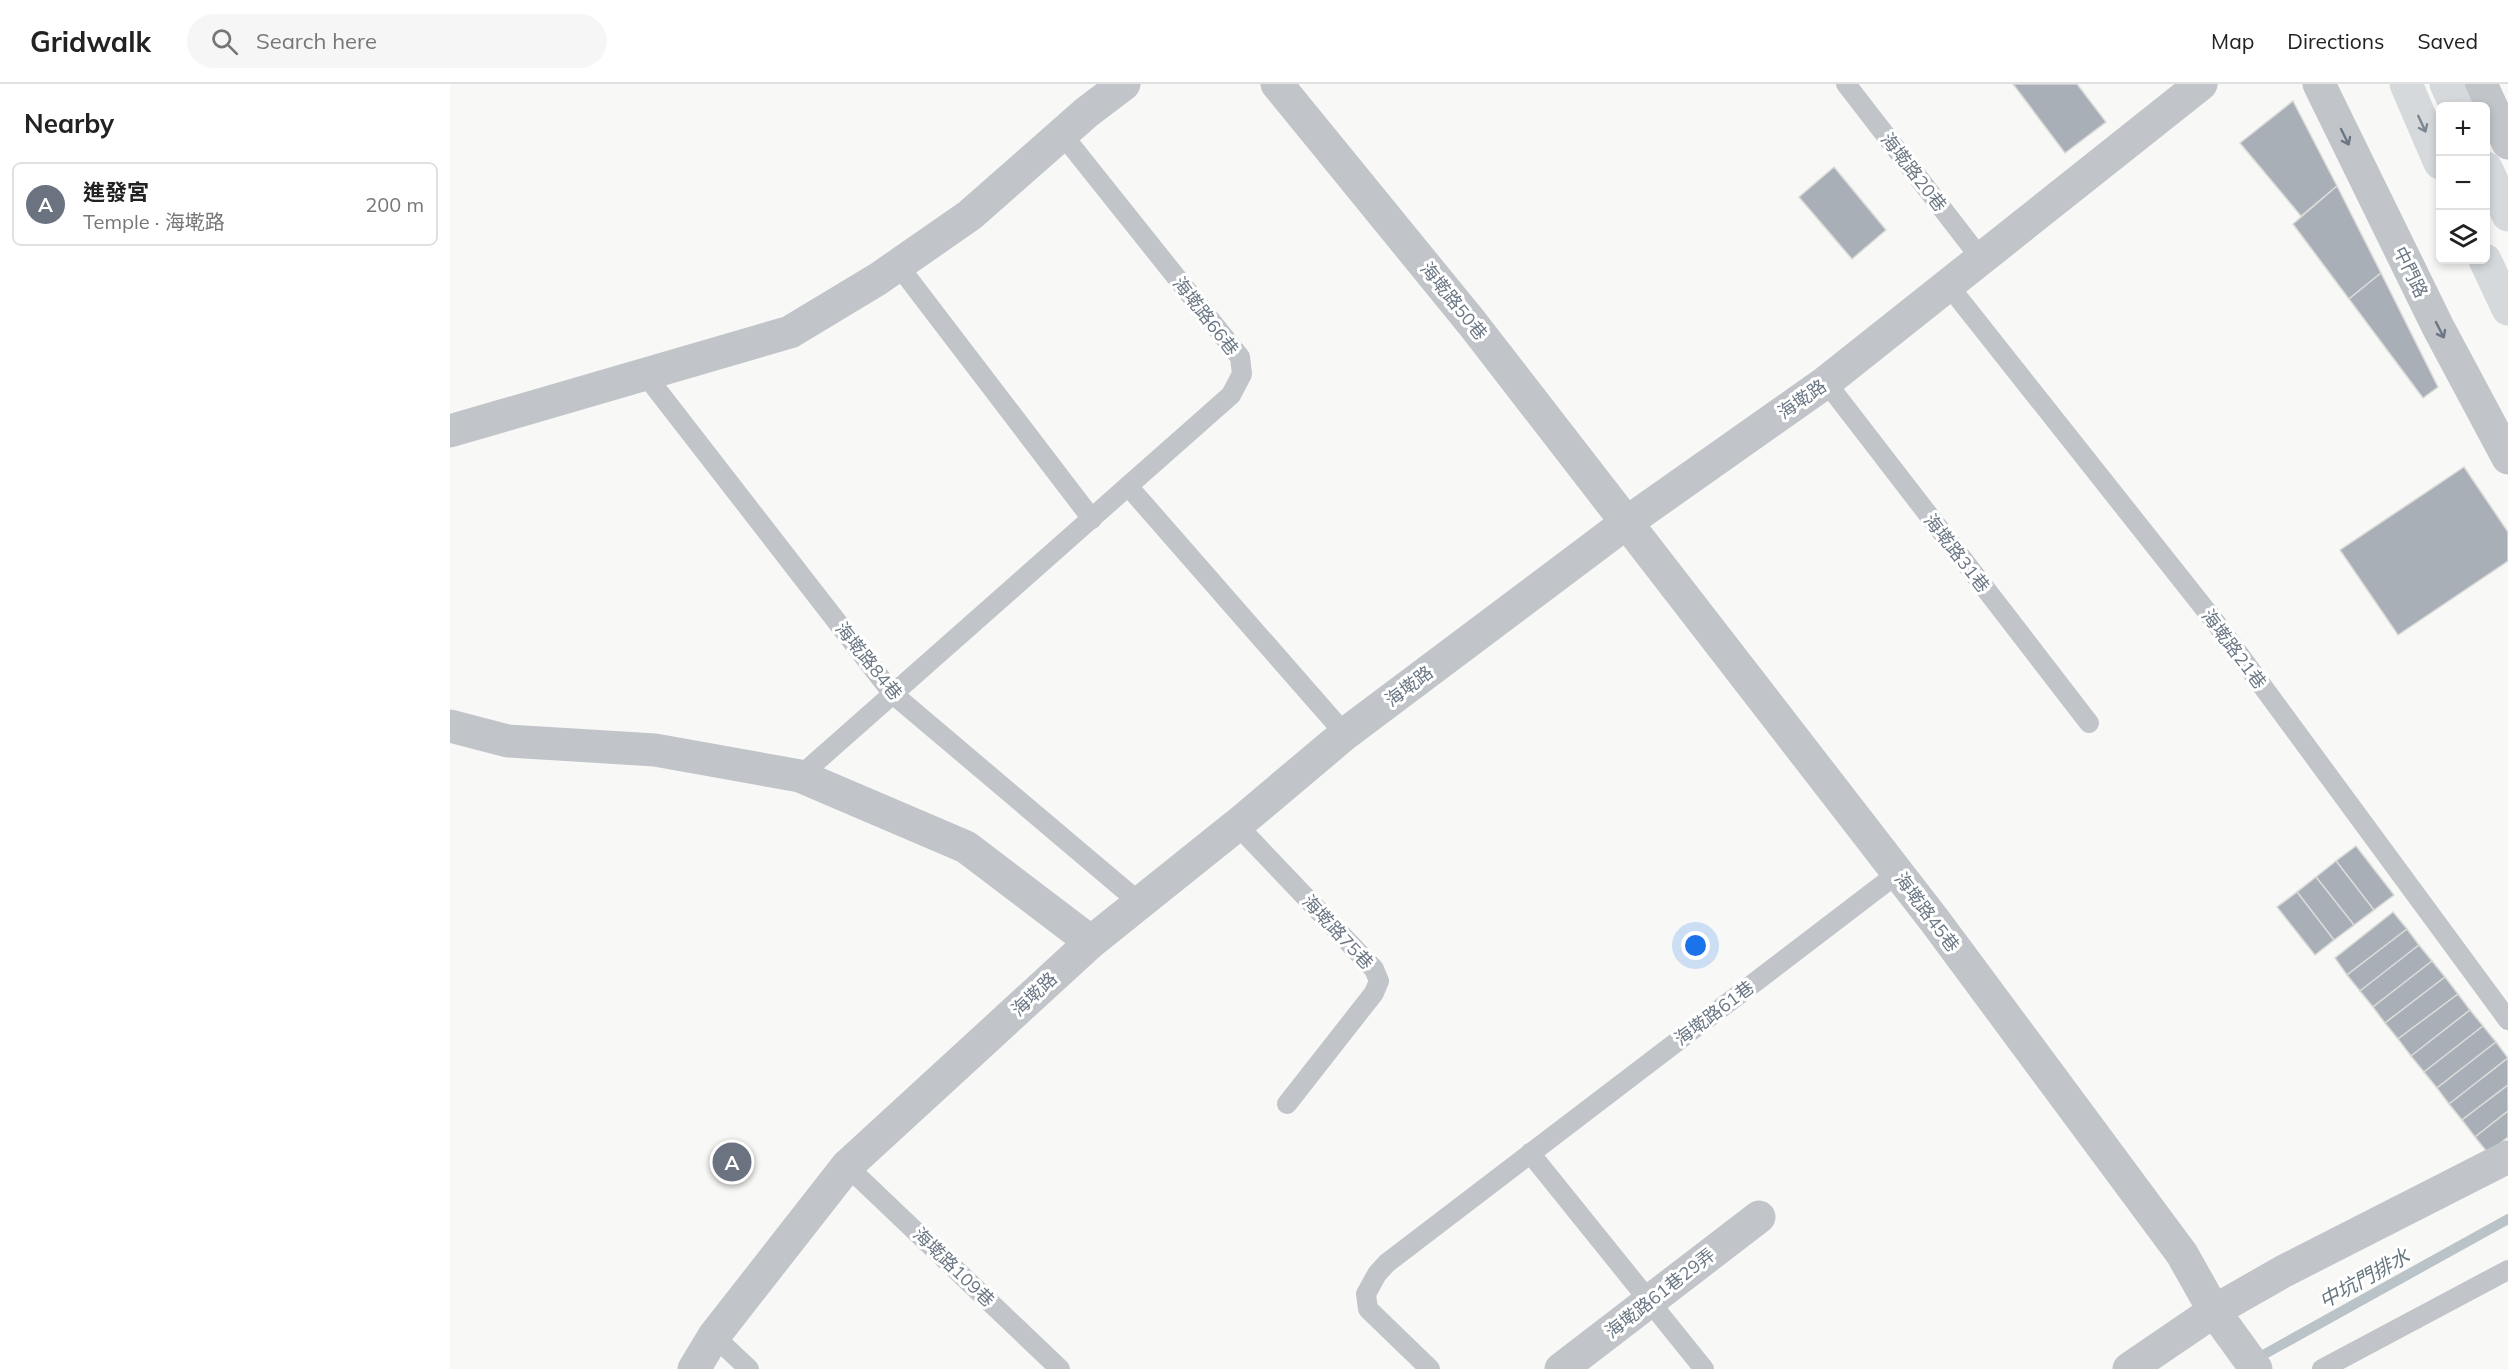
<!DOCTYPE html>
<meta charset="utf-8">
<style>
body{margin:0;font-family:Mulish,"Noto Sans TC",sans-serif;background:#f6f6f6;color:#222}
.controls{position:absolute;right:18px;top:18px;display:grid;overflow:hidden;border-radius:9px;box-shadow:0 3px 9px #0003}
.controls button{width:54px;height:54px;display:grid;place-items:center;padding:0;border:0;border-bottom:2px solid #e0e0e0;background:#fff;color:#222;font:30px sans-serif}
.you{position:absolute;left:1246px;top:862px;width:21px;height:21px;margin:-15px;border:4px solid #fff;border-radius:50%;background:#1a73e8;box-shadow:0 0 0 9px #1a73e833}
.badge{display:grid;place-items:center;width:39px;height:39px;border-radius:50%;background:#d36b3d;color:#fff;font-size:20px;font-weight:700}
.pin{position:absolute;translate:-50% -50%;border:3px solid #fff;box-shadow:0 2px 6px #0006}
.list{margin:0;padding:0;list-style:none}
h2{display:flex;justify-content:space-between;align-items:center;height:78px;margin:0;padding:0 24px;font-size:26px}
h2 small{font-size:20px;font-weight:400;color:#767676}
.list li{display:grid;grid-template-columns:39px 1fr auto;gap:18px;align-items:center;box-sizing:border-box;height:84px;margin:0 12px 12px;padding:0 12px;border:2px solid #e0e0e0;border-radius:9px}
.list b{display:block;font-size:22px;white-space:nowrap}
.list p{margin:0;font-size:20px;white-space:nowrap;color:#767676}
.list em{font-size:20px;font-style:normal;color:#767676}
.icon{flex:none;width:33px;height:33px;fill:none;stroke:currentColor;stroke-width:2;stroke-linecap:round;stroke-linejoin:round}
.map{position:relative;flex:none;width:2058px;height:1285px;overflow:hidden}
header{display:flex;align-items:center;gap:36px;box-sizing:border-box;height:84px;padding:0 30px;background:#fff;border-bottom:2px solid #e0e0e0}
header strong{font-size:28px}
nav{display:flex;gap:33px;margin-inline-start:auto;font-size:21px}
.search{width:420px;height:54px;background:#f6f6f6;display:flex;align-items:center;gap:15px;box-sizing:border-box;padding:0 21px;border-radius:33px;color:#767676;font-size:22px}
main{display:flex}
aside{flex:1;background:#fff}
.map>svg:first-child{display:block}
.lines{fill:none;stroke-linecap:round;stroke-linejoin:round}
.stream{stroke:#bac3c8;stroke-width:10}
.building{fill:#a9afb6;stroke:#dadad9;stroke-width:1.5}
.lane{stroke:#c1c4c8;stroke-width:20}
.street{stroke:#c1c4c8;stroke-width:33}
.primary{stroke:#d5d9dc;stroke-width:33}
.oneway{stroke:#7b8691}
.oneway2{stroke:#6b7784}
.labels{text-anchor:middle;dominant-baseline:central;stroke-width:6;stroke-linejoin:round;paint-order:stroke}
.street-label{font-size:18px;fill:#6b7784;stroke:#fff}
.water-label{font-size:20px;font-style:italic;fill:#67777f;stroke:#fff}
</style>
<header>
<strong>Gridwalk</strong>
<div class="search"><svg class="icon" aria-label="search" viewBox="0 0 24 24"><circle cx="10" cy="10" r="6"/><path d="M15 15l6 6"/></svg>Search here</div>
<nav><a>Map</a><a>Directions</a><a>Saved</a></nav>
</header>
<main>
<aside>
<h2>Nearby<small></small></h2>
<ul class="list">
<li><span class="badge" style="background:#6b7280">A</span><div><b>進發宮</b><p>Temple · 海墘路</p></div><em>200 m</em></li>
</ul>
</aside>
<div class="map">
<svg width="2058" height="1285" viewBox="0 0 2058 1285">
<rect width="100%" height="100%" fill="#f8f9f7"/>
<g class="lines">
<!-- stream -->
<path class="stream" d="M1804,1276L2058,1135"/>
</g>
<!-- building -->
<g class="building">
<path d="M1563,0H1627L1656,38L1615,69Z"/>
<path d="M1843,17L1887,102L1851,132L1790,59Z"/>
<path d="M1384,83L1436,146L1402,175L1349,113Z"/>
<path d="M1887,102L1931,189L1899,215L1843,140Z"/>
<path d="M1931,189L1988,303L1973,314L1899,215Z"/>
<path d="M2014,383L2058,448V477L1948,551L1890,466Z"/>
<path d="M1906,762L1944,811L1924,826L1886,777Z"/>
<path d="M1886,777L1924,826L1904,841L1866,793Z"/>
<path d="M1866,793L1904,841L1884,856L1847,808Z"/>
<path d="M1847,808L1884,856L1865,871L1827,823Z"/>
<path d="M1943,828L1957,845L1897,891L1885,874Z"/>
<path d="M1957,845L1969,861L1910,907L1897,891Z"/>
<path d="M1969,861L1982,877L1923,923L1910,907Z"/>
<path d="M1982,877L1995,893L1935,939L1923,923Z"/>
<path d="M1995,893L2008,910L1948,955L1935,939Z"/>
<path d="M2008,910L2020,926L1961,972L1948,955Z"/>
<path d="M2020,926L2033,942L1974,988L1961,972Z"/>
<path d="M2033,942L2046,958L1987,1004L1974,988Z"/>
<path d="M2046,958L2058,974L1999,1020L1987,1004Z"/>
<path d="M2058,974V1001L2012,1036L1999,1020Z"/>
<path d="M2058,1001V1027L2025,1053L2012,1036Z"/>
<path d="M2058,1027V1053L2038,1069L2025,1053Z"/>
</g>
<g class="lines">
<!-- lane -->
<g class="lane">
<path d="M1396,0L1532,176"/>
<path d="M448,181L642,435"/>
<path d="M1499,202L1766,539L2058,936"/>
<path d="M194,289L443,610L690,819"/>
<path d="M1376,298L1639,639"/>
<path d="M678,402L895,650"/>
<path d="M350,692L781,311L792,290L790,273L612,50"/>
<path d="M787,741L924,885L929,897L924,909L837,1020"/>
<path d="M1080,1069L1254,1285"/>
<path d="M397,1082L610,1285"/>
<path d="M264,1252L299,1285"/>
<path d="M980,1285L918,1225L916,1210L927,1190L937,1179L1448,789"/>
<path d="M1872,1285L2058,1186"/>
</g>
<!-- street -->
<g class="street">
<path d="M827,0L1022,239L1485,837L1732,1170L1764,1227L1806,1285"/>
<path d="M1869,0L1988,243L2058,374"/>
<path d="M2031,0L2058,59"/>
<path d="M0,347L340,248L428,195L520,131L637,28L674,0"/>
<path d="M0,642L58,657L205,666L350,692L516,763L641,858"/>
<path d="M244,1285L264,1252L397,1082L641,858L787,741L895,650L1176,439L1376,298L1751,0"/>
<path d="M1111,1285L1309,1133"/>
<path d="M1679,1285L1764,1227L1834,1187L2058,1073"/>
</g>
<!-- primary -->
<g class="primary">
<path d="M1956,0L1990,79"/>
<path d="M1996,0L2006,22"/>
<path d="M2036,84L2058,131"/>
<path d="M2035,176L2058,225"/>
</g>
</g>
<!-- one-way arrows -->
<defs><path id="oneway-shaft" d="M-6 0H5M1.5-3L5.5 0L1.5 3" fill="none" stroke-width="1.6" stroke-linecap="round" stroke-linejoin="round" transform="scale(1.5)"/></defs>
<use class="oneway" href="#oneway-shaft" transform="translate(1972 40) rotate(65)"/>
<g class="oneway2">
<use href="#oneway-shaft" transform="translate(1895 53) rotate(64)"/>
<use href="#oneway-shaft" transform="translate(1990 246) rotate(63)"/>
</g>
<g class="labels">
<!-- street labels -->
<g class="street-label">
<text transform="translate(1464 88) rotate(52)">海墘路20巷</text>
<text transform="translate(1961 188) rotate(64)">中門路</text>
<text transform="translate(1004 217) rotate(51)">海墘路50巷</text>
<text transform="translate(756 232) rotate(52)">海墘路66巷</text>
<text transform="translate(1352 315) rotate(-35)">海墘路</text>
<text transform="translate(1507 469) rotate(52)">海墘路31巷</text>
<text transform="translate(1784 565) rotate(53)">海墘路21巷</text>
<text transform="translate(419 577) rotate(51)">海墘路84巷</text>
<text transform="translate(959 602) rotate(-37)">海墘路</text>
<text transform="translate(1477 828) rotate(53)">海墘路45巷</text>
<text transform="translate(888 848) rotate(47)">海墘路75巷</text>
<text transform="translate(584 910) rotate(-43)">海墘路</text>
<text transform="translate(1264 929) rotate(-37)">海墘路61巷</text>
<text transform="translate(504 1183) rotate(44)">海墘路109巷</text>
<text transform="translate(1210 1209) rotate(-38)">海墘路61巷29弄</text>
</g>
<!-- water labels -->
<g class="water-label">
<text transform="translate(1914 1194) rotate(-29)">中坑門排水</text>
</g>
</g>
</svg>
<div class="controls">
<button>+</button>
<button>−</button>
<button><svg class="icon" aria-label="layers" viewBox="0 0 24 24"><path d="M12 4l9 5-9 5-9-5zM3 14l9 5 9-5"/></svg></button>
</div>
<div class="you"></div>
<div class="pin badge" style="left:282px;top:1078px;background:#6b7280">A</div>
</div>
</main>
